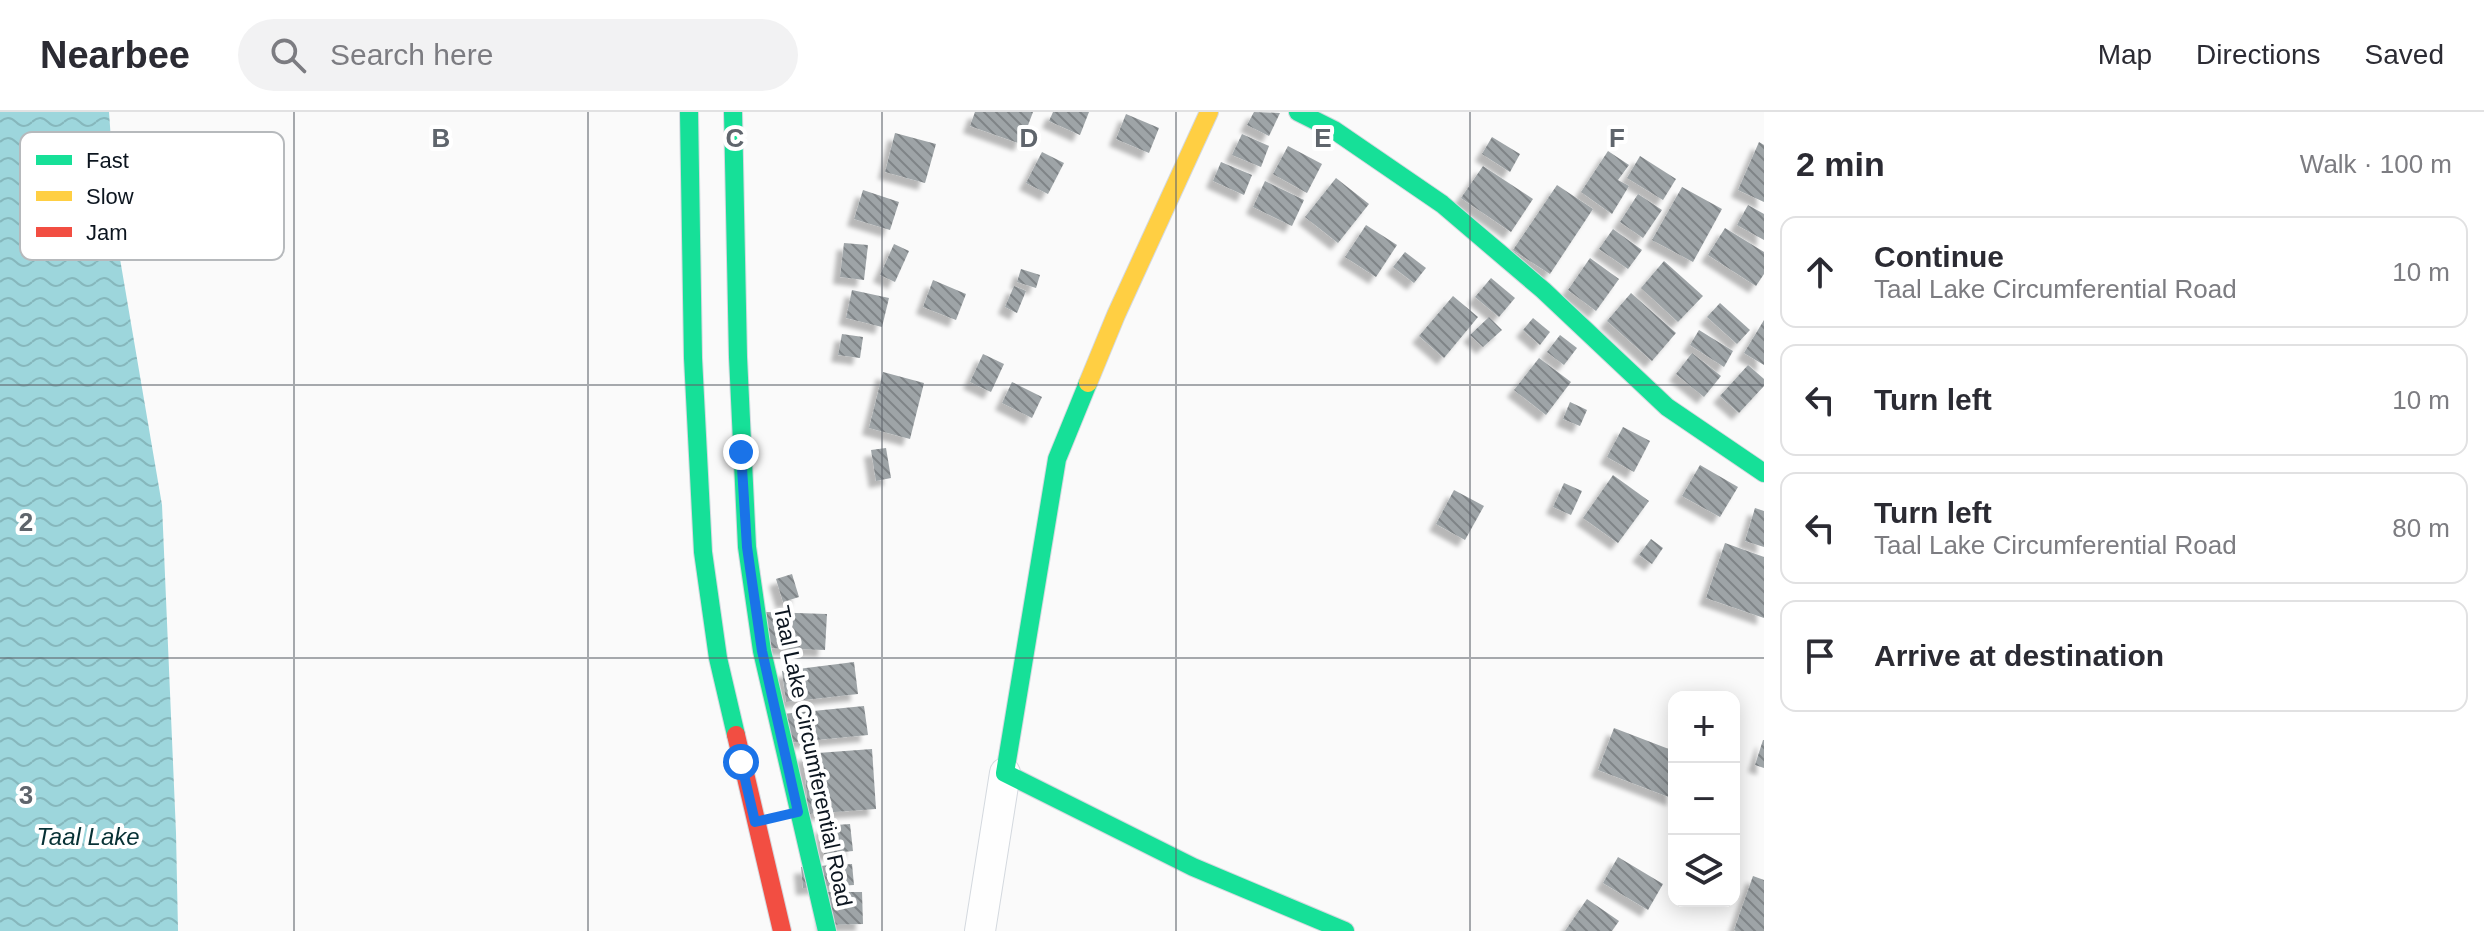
<!DOCTYPE html>
<meta charset="utf-8">
<style>
body{margin:0;font-family:Helvetica,sans-serif;background:#f2f2f3;color:#2b2b33}
.controls{position:absolute;right:24px;bottom:24px;display:grid;overflow:hidden;border-radius:16px;box-shadow:0 4px 20px #0003}
.controls button{width:72px;height:72px;display:grid;place-items:center;padding:0;border:0;border-bottom:2px solid #e1e1e2;background:#fff;color:#2b2b33;font:40px sans-serif}
.stop{position:absolute;width:24px;height:24px;margin:-18px;border:6px solid #1a73e8;border-radius:50%;background:#fff}
.stop.end{background:#1a73e8;border-color:#fff;box-shadow:0 2px 8px #0008}
.list{margin:0;padding:0;list-style:none}
h2{display:flex;justify-content:space-between;align-items:center;height:104px;margin:0;padding:0 32px;font-size:34px}
h2 small{font-size:26px;font-weight:400;color:#7c7c81}
.list li{display:grid;grid-template-columns:52px 1fr auto;gap:24px;align-items:center;box-sizing:border-box;height:112px;margin:0 16px 16px;padding:0 16px;border:2px solid #e1e1e2;border-radius:16px}
.list b{display:block;font-size:30px;white-space:nowrap}
.list p{margin:0;font-size:26px;white-space:nowrap;color:#7c7c81}
.list em{font-size:26px;font-style:normal;color:#7c7c81}
.icon{flex:none;width:44px;height:44px;fill:none;stroke:currentColor;stroke-width:2;stroke-linecap:round;stroke-linejoin:round}
.map{position:relative;flex:none;width:1764px;height:819px;overflow:hidden}
header{display:flex;align-items:center;gap:48px;box-sizing:border-box;height:112px;padding:0 40px;background:#fff;border-bottom:2px solid #e1e1e2}
header strong{font-size:38px}
nav{display:flex;gap:44px;margin-inline-start:auto;font-size:28px}
.search{width:560px;height:72px;background:#f2f2f3;display:flex;align-items:center;gap:20px;box-sizing:border-box;padding:0 28px;border-radius:44px;color:#7c7c81;font-size:30px}
main{display:flex}
aside{flex:1;background:#fff}
.map>svg:first-child{display:block}
.water{fill:url(#water-waves)}
.building{fill:url(#building-back-hatch);filter:url(#shadow)}
.lines{fill:none;stroke-linecap:round;stroke-linejoin:round}
.street-casing{stroke:#d4d9df;stroke-width:32}
.fast-casing{stroke:#d4d9df;stroke-width:20}
.slow-casing{stroke:#d4d9df;stroke-width:20}
.jam-casing{stroke:#d4d9df;stroke-width:20}
.street{stroke:#fefefe;stroke-width:30}
.fast{stroke:#16e098;stroke-width:18}
.slow{stroke:#ffcf43;stroke-width:18}
.jam{stroke:#f24e42;stroke-width:18}
.route{stroke:#1a73e8;stroke-width:10}
.grid{fill:none;stroke:#5f656c;stroke-width:2;stroke-opacity:0.55}
.labels{text-anchor:middle;dominant-baseline:central;stroke-width:8;stroke-linejoin:round;paint-order:stroke}
.street-label{font-size:22px;fill:#0c151f;stroke:#fff}
.water-label{font-size:24px;font-style:italic;fill:#073135;stroke:#fff}
.key{fill:#fff;stroke:#b6b9bc;stroke-width:2}
.key-label{font-size:22px;fill:#0c151f}
.grid-label{font-size:26px;text-anchor:middle;font-weight:bold;fill:#5f656c;stroke:#fff;stroke-width:8;stroke-linejoin:round;paint-order:stroke}
</style>
<header>
<strong>Nearbee</strong>
<div class="search"><svg class="icon" aria-label="search" viewBox="0 0 24 24"><circle cx="10" cy="10" r="6"/><path d="M15 15l6 6"/></svg>Search here</div>
<nav><a>Map</a><a>Directions</a><a>Saved</a></nav>
</header>
<main>
<div class="map">
<svg width="1764" height="819" viewBox="0 0 1764 819">
<defs>
<pattern id="water-waves" width="16" height="10" patternUnits="userSpaceOnUse" patternTransform="scale(2)"><rect width="16" height="10" fill="#9dd6dc"/><path d="M0 5q4-4 8 0t8 0" fill="none" stroke="#86b7bc"/></pattern>
<pattern id="building-back-hatch" width="6" height="6" patternUnits="userSpaceOnUse" patternTransform="scale(2)"><rect width="6" height="6" fill="#9ea4a7"/><path d="M-1 5l2 2M0 0l6 6M5-1l2 2" fill="none" stroke="#7f8487"/></pattern>
<filter id="shadow"><feDropShadow dx="-7" dy="7" stdDeviation="2" flood-color="#0004"/></filter>
</defs>
<rect width="100%" height="100%" fill="#fafafa"/>
<!-- water -->
<path class="water" d="M0,0H109L119,141L162,393L176,721L178,819H0Z"/>
<!-- building -->
<g class="building">
<path d="M975,0H1033L1021,32L970,14Z"/>
<path d="M1053,0H1089L1080,23L1049,9Z"/>
<path d="M1254,0L1280,1L1269,24L1247,13Z"/>
<path d="M1126,2L1159,16L1149,41L1116,27Z"/>
<path d="M895,21L936,32L925,71L885,60Z"/>
<path d="M1242,22L1269,34L1261,55L1232,43Z"/>
<path d="M1492,25L1520,42L1510,60L1482,42Z"/>
<path d="M1759,30L1764,33V90L1738,78Z"/>
<path d="M1288,34L1322,52L1307,81L1273,62Z"/>
<path d="M1608,39L1629,53L1618,68L1629,74L1612,102L1581,80Z"/>
<path d="M1042,40L1064,51L1048,82L1026,71Z"/>
<path d="M1640,44L1676,67L1663,88L1627,66Z"/>
<path d="M1221,50L1252,63L1244,83L1213,69Z"/>
<path d="M1483,54L1533,87L1511,120L1461,86Z"/>
<path d="M1336,66L1369,92L1338,131L1305,105Z"/>
<path d="M1265,69L1304,88L1292,114L1253,95Z"/>
<path d="M1557,73L1593,97L1550,162L1513,138Z"/>
<path d="M1682,75L1722,97L1693,150L1652,128Z"/>
<path d="M863,78L899,90L890,118L854,107Z"/>
<path d="M1638,82L1662,98L1643,126L1620,110Z"/>
<path d="M1748,93L1764,102V128L1737,113Z"/>
<path d="M1366,113L1397,133L1376,165L1345,145Z"/>
<path d="M1725,116L1764,140V162L1756,174L1708,143Z"/>
<path d="M1613,117L1642,138L1628,157L1599,137Z"/>
<path d="M844,131L868,133L864,168L840,165Z"/>
<path d="M894,132L909,139L895,170L880,163Z"/>
<path d="M1405,140L1426,156L1414,171L1393,155Z"/>
<path d="M1590,146L1619,167L1596,199L1568,178Z"/>
<path d="M1664,149L1703,184L1678,210L1641,176Z"/>
<path d="M1021,157L1040,163L1036,176L1017,170Z"/>
<path d="M1491,166L1515,186L1499,205L1475,185Z"/>
<path d="M933,168L966,182L956,208L923,195Z"/>
<path d="M1014,174L1026,179L1017,201L1005,195Z"/>
<path d="M852,178L889,186L882,215L846,206Z"/>
<path d="M1631,181L1676,221L1652,249L1607,209Z"/>
<path d="M1453,184L1478,205L1444,246L1419,224Z"/>
<path d="M1720,191L1750,218L1737,232L1707,205Z"/>
<path d="M1489,205L1502,218L1483,235L1470,223Z"/>
<path d="M1533,206L1550,220L1540,233L1523,218Z"/>
<path d="M1764,208V253L1744,241Z"/>
<path d="M1699,218L1733,239L1724,255L1690,233Z"/>
<path d="M842,222L863,225L860,246L838,243Z"/>
<path d="M1560,223L1577,236L1564,253L1547,240Z"/>
<path d="M1692,241L1721,264L1704,285L1676,262Z"/>
<path d="M983,242L1004,252L991,280L970,270Z"/>
<path d="M1539,246L1571,270L1546,303L1514,278Z"/>
<path d="M1748,253L1764,267V274L1739,301L1720,284Z"/>
<path d="M883,260L924,271L910,327L869,316Z"/>
<path d="M1012,270L1042,285L1032,306L1002,291Z"/>
<path d="M1570,290L1587,298L1580,314L1563,307Z"/>
<path d="M1623,315L1650,329L1634,360L1607,345Z"/>
<path d="M886,336L891,366L876,369L871,338Z"/>
<path d="M1700,353L1738,375L1720,405L1682,384Z"/>
<path d="M1613,363L1649,389L1618,431L1583,406Z"/>
<path d="M1564,371L1582,379L1571,403L1553,395Z"/>
<path d="M1454,378L1484,394L1465,428L1436,412Z"/>
<path d="M1755,396L1764,399V435L1745,429Z"/>
<path d="M1651,427L1663,436L1652,452L1639,443Z"/>
<path d="M1725,431L1764,445V506L1706,486Z"/>
<path d="M792,462L799,485L783,490L776,467Z"/>
<path d="M766,500L827,502L825,538L765,536Z"/>
<path d="M854,550L858,582L786,590L782,559Z"/>
<path d="M864,594L868,623L785,631L782,602Z"/>
<path d="M1614,616L1674,639V687L1598,658Z"/>
<path d="M1763,628H1764V656L1755,653Z"/>
<path d="M872,637L876,697L808,702L804,642Z"/>
<path d="M850,712L853,739L824,742L822,714Z"/>
<path d="M1618,745L1663,772L1648,798L1603,771Z"/>
<path d="M852,752L854,773L803,776L801,755Z"/>
<path d="M1753,764L1764,768V819H1736L1734,818Z"/>
<path d="M823,780H862L863,812L824,813Z"/>
<path d="M1587,787L1619,809L1612,819H1565Z"/>
</g>
<g class="lines">
<defs>
<path id="street" d="M980,819L1005,661"/>
<g id="fast">
<path d="M689,0L693,246L703,440L718,546L736,623"/>
<path d="M733,0L738,245L747,435L762,539L827,819"/>
<path d="M1298,0L1334,18L1442,92L1543,178L1667,295L1764,361"/>
<path d="M1088,271L1057,347L1005,661L1193,755L1345,819"/>
</g>
<path id="slow" d="M1088,271L1116,203L1209,0"/>
<path id="jam" d="M736,623L782,819"/>
</defs>
<!-- street casing -->
<use href="#street" class="street-casing"/>
<!-- fast casing -->
<use href="#fast" class="fast-casing"/>
<!-- slow casing -->
<use href="#slow" class="slow-casing"/>
<!-- jam casing -->
<use href="#jam" class="jam-casing"/>
<!-- street -->
<use href="#street" class="street"/>
<!-- fast -->
<use href="#fast" class="fast"/>
<!-- slow -->
<use href="#slow" class="slow"/>
<!-- jam -->
<use href="#jam" class="jam"/>
</g>
<g class="lines">
<!-- route -->
<path class="route" d="M741,340L747,435L762,539L798,700L755,710L741,650"/>
</g>
<!-- grid -->
<path class="grid" d="M294,0V819M588,0V819M882,0V819M1176,0V819M1470,0V819M0,273H1764M0,546H1764"/>
<g class="labels">
<!-- street labels -->
<g class="street-label">
<text transform="translate(813 644) rotate(78)">Taal Lake Circumferential Road</text>
</g>
<!-- water labels -->
<g class="water-label">
<text x="88" y="724">Taal Lake</text>
</g>
</g>
<!-- legend -->
<rect x="20" y="20" width="264" height="128" rx="12" class="key"/>
<rect x="36" y="43" width="36" height="10" fill="#16e098"/>
<rect x="36" y="79" width="36" height="10" fill="#ffcf43"/>
<rect x="36" y="115" width="36" height="10" fill="#f24e42"/>
<g class="key-label">
<text x="86" y="56">Fast</text>
<text x="86" y="92">Slow</text>
<text x="86" y="128">Jam</text>
</g>
<g class="grid-label">
<text x="441" y="35">B</text>
<text x="735" y="35">C</text>
<text x="1029" y="35">D</text>
<text x="1323" y="35">E</text>
<text x="1617" y="35">F</text>
<text x="26" y="419">2</text>
<text x="26" y="692">3</text>
</g>
</svg>
<div class="controls">
<button>+</button>
<button>−</button>
<button><svg class="icon" aria-label="layers" viewBox="0 0 24 24"><path d="M12 4l9 5-9 5-9-5zM3 14l9 5 9-5"/></svg></button>
</div>
<div class="stop" style="left:741px;top:650px"></div>
<div class="stop end" style="left:741px;top:340px"></div>
</div>
<aside>
<h2>2 min<small>Walk · 100 m</small></h2>
<ul class="list">
<li><svg class="icon" aria-label="ahead" viewBox="0 0 24 24"><path d="M12 20V5M6 11l6-6 6 6"/></svg><div><b>Continue</b><p>Taal Lake Circumferential Road</p></div><em>10 m</em></li>
<li><svg class="icon" aria-label="left" viewBox="0 0 24 24"><path d="M17 20v-9H6M10 6l-5 5 5 5"/></svg><div><b>Turn left</b></div><em>10 m</em></li>
<li><svg class="icon" aria-label="left" viewBox="0 0 24 24"><path d="M17 20v-9H6M10 6l-5 5 5 5"/></svg><div><b>Turn left</b><p>Taal Lake Circumferential Road</p></div><em>80 m</em></li>
<li><svg class="icon" aria-label="arrive" viewBox="0 0 24 24"><path d="M6 21V4h12l-3 4 3 4H6"/></svg><div><b>Arrive at destination</b></div></li>
</ul>
</aside>
</main>
